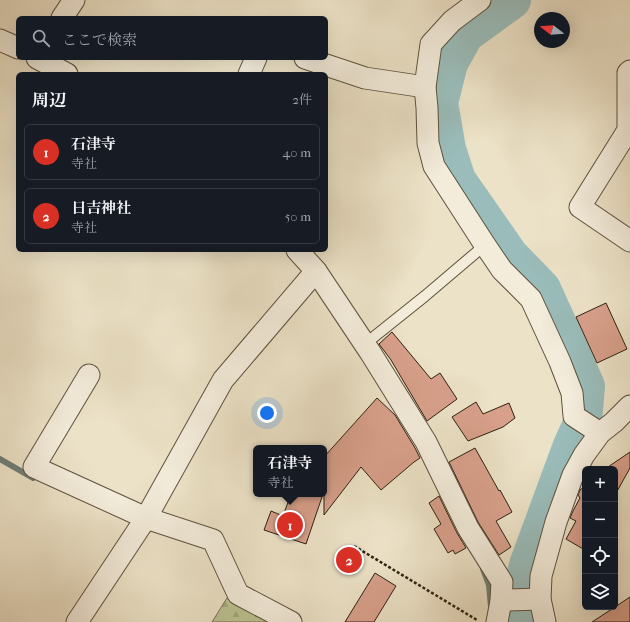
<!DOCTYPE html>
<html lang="ja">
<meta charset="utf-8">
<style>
body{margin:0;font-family:"IM FELL French Canon","Noto Serif JP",serif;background:#20242c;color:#f1f3f6}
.controls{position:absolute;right:12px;bottom:12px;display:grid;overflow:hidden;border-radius:6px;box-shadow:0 4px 16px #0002}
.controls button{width:36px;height:36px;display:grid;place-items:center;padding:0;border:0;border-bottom:1px solid #363941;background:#171b24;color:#f1f3f6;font:20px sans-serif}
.compass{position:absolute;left:534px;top:12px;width:36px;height:36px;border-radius:50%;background:#171b24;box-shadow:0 4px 16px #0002;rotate:287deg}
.you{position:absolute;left:267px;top:413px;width:14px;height:14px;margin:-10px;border:3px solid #fff;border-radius:50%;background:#1a73e8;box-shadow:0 0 0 6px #1a73e833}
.badge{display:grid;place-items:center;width:26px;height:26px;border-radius:50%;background:#d93025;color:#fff;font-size:13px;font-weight:700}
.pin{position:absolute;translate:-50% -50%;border:2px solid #fff;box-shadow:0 1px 4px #0006}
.popup{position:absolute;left:253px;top:445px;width:74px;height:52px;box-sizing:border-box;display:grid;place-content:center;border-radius:6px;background:#171b24;filter:drop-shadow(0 1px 3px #0005);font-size:13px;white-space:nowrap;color:#9ea1a6}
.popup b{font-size:15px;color:#f1f3f6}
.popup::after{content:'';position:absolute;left:50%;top:100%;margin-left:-8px;border:8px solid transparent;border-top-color:#171b24}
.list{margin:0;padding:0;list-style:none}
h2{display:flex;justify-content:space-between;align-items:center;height:52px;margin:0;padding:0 16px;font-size:17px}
h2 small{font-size:13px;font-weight:400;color:#9ea1a6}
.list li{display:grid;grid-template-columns:26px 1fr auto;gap:12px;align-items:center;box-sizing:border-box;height:56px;margin:0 8px 8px;padding:0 8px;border:1px solid #363941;border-radius:6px}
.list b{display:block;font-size:15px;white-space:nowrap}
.list p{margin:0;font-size:13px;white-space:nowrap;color:#9ea1a6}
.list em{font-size:13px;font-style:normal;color:#9ea1a6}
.icon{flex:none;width:22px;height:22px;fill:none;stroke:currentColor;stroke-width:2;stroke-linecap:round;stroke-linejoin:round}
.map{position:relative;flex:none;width:630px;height:622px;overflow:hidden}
.search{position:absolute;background:#171b24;box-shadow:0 4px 16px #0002;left:16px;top:16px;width:312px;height:44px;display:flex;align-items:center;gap:10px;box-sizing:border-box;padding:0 14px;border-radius:6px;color:#9ea1a6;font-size:15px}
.panel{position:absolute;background:#171b24;box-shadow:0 4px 16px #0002;left:16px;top:72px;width:312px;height:180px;border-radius:6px}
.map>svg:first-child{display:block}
.forest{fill:url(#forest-firs);stroke:#757252}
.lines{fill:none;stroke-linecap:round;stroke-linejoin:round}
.stream{stroke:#6f7f77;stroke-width:6}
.river{stroke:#9abdbb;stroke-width:38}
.building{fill:#d8a08b;stroke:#2f2111}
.service-casing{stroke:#5e513e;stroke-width:12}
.minor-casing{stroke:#5e513e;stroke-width:23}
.path{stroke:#2f2111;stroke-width:2.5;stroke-dasharray:3 2;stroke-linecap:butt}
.service{stroke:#f3ecdb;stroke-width:10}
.minor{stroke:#f3ecdb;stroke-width:21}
</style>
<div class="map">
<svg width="630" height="622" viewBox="0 0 630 622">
<defs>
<pattern id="forest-firs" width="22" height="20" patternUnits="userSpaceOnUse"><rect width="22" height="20" fill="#bbc293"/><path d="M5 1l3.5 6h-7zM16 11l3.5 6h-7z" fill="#a1a67e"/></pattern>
</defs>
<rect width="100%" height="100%" fill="#ece2c7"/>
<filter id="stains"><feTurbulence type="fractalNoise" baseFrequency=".005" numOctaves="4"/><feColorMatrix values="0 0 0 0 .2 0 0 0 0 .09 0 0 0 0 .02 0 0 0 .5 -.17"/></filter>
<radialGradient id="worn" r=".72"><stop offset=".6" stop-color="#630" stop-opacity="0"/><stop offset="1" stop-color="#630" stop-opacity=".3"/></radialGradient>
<!-- forest -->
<path class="forest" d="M227,598L272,622H212Z"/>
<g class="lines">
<!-- stream -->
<g class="stream">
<path d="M0,459L33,478"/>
<path d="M483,569L489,585L491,607"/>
</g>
<!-- river -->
<path class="river" d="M512,0L465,34L449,63L439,103L447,149L457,180L510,256L542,289L586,386L583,421L571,448L528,565L522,592L521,622"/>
</g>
<!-- building -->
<g class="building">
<path d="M606,303L627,349L597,363L576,317Z"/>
<path d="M392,332L431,379L440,373L457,399L427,421L391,360L379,344Z"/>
<path d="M377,398L395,415L415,448L420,458L414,462L381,490L361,467L324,515V457Z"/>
<path d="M476,402L483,414L509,403L515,418L503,427L468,441L452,417Z"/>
<path d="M475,448L499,491L500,490L512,512L496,521L511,547L499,555L478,522L449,462Z"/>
<path d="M630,452V468L615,495V469H605Z"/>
<path d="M585,486V550L566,539L576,521L570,518L573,511L580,498L578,495L580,490Z"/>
<path d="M291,494H323L306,544L264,530L271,511L283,516Z"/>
<path d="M439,496L457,533L466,548L455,554L453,550L448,553L434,529L441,524L429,503Z"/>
<path d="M375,573L396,586L374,622H345Z"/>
<path d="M630,597V622H592L615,607Z"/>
</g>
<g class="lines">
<defs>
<path id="service" d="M365,344L425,296L485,245"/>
<g id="minor">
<path d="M480,0L452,21L431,44L425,87L427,108L428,143L434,166L485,245L502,270L531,299L560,362L572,393L574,416L600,433"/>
<path d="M62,18L74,0"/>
<path d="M0,40L18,48"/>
<path d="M37,58L67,74"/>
<path d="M305,58L365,78L425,87"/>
<path d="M630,71L628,73V130L580,207L630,241"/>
<path d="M249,74L256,58"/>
<path d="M297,250L316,271L370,352L426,442L468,528L502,582L501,601L497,622"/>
<path d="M89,375L34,467L146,518L213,540L238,594L291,622"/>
<path d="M501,601L507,600L540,599"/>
<path d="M77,622L146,518L223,380L316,271"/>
<path d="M545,622L540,599L541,576L556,522L573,475L584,455L600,433L614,422L630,406"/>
</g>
</defs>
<!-- service casing -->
<use href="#service" class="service-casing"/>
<!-- minor casing -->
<use href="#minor" class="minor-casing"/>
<!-- path -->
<path class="path" d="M354,546L477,620"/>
<!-- service -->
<use href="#service" class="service"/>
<!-- minor -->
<use href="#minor" class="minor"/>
</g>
<rect width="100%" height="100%" filter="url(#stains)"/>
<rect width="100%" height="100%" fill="url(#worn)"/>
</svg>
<div class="controls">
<button>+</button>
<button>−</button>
<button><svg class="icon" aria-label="locate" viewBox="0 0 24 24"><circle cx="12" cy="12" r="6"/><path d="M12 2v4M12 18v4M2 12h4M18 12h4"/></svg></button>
<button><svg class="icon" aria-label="layers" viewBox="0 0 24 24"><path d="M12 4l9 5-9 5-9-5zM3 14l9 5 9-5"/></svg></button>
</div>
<svg class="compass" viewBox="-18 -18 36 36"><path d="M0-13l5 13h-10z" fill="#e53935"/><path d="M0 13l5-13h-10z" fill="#9ea1a6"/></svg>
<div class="you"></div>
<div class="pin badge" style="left:290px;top:525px">1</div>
<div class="popup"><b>石津寺</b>寺社</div>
<div class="pin badge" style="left:349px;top:560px">2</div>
<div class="search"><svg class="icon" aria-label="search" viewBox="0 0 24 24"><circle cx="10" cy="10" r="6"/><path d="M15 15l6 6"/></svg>ここで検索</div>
<section class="panel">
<h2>周辺<small>2件</small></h2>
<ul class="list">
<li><span class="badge">1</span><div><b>石津寺</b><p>寺社</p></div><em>40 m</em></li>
<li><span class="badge">2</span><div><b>日吉神社</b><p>寺社</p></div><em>50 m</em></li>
</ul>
</section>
</div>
